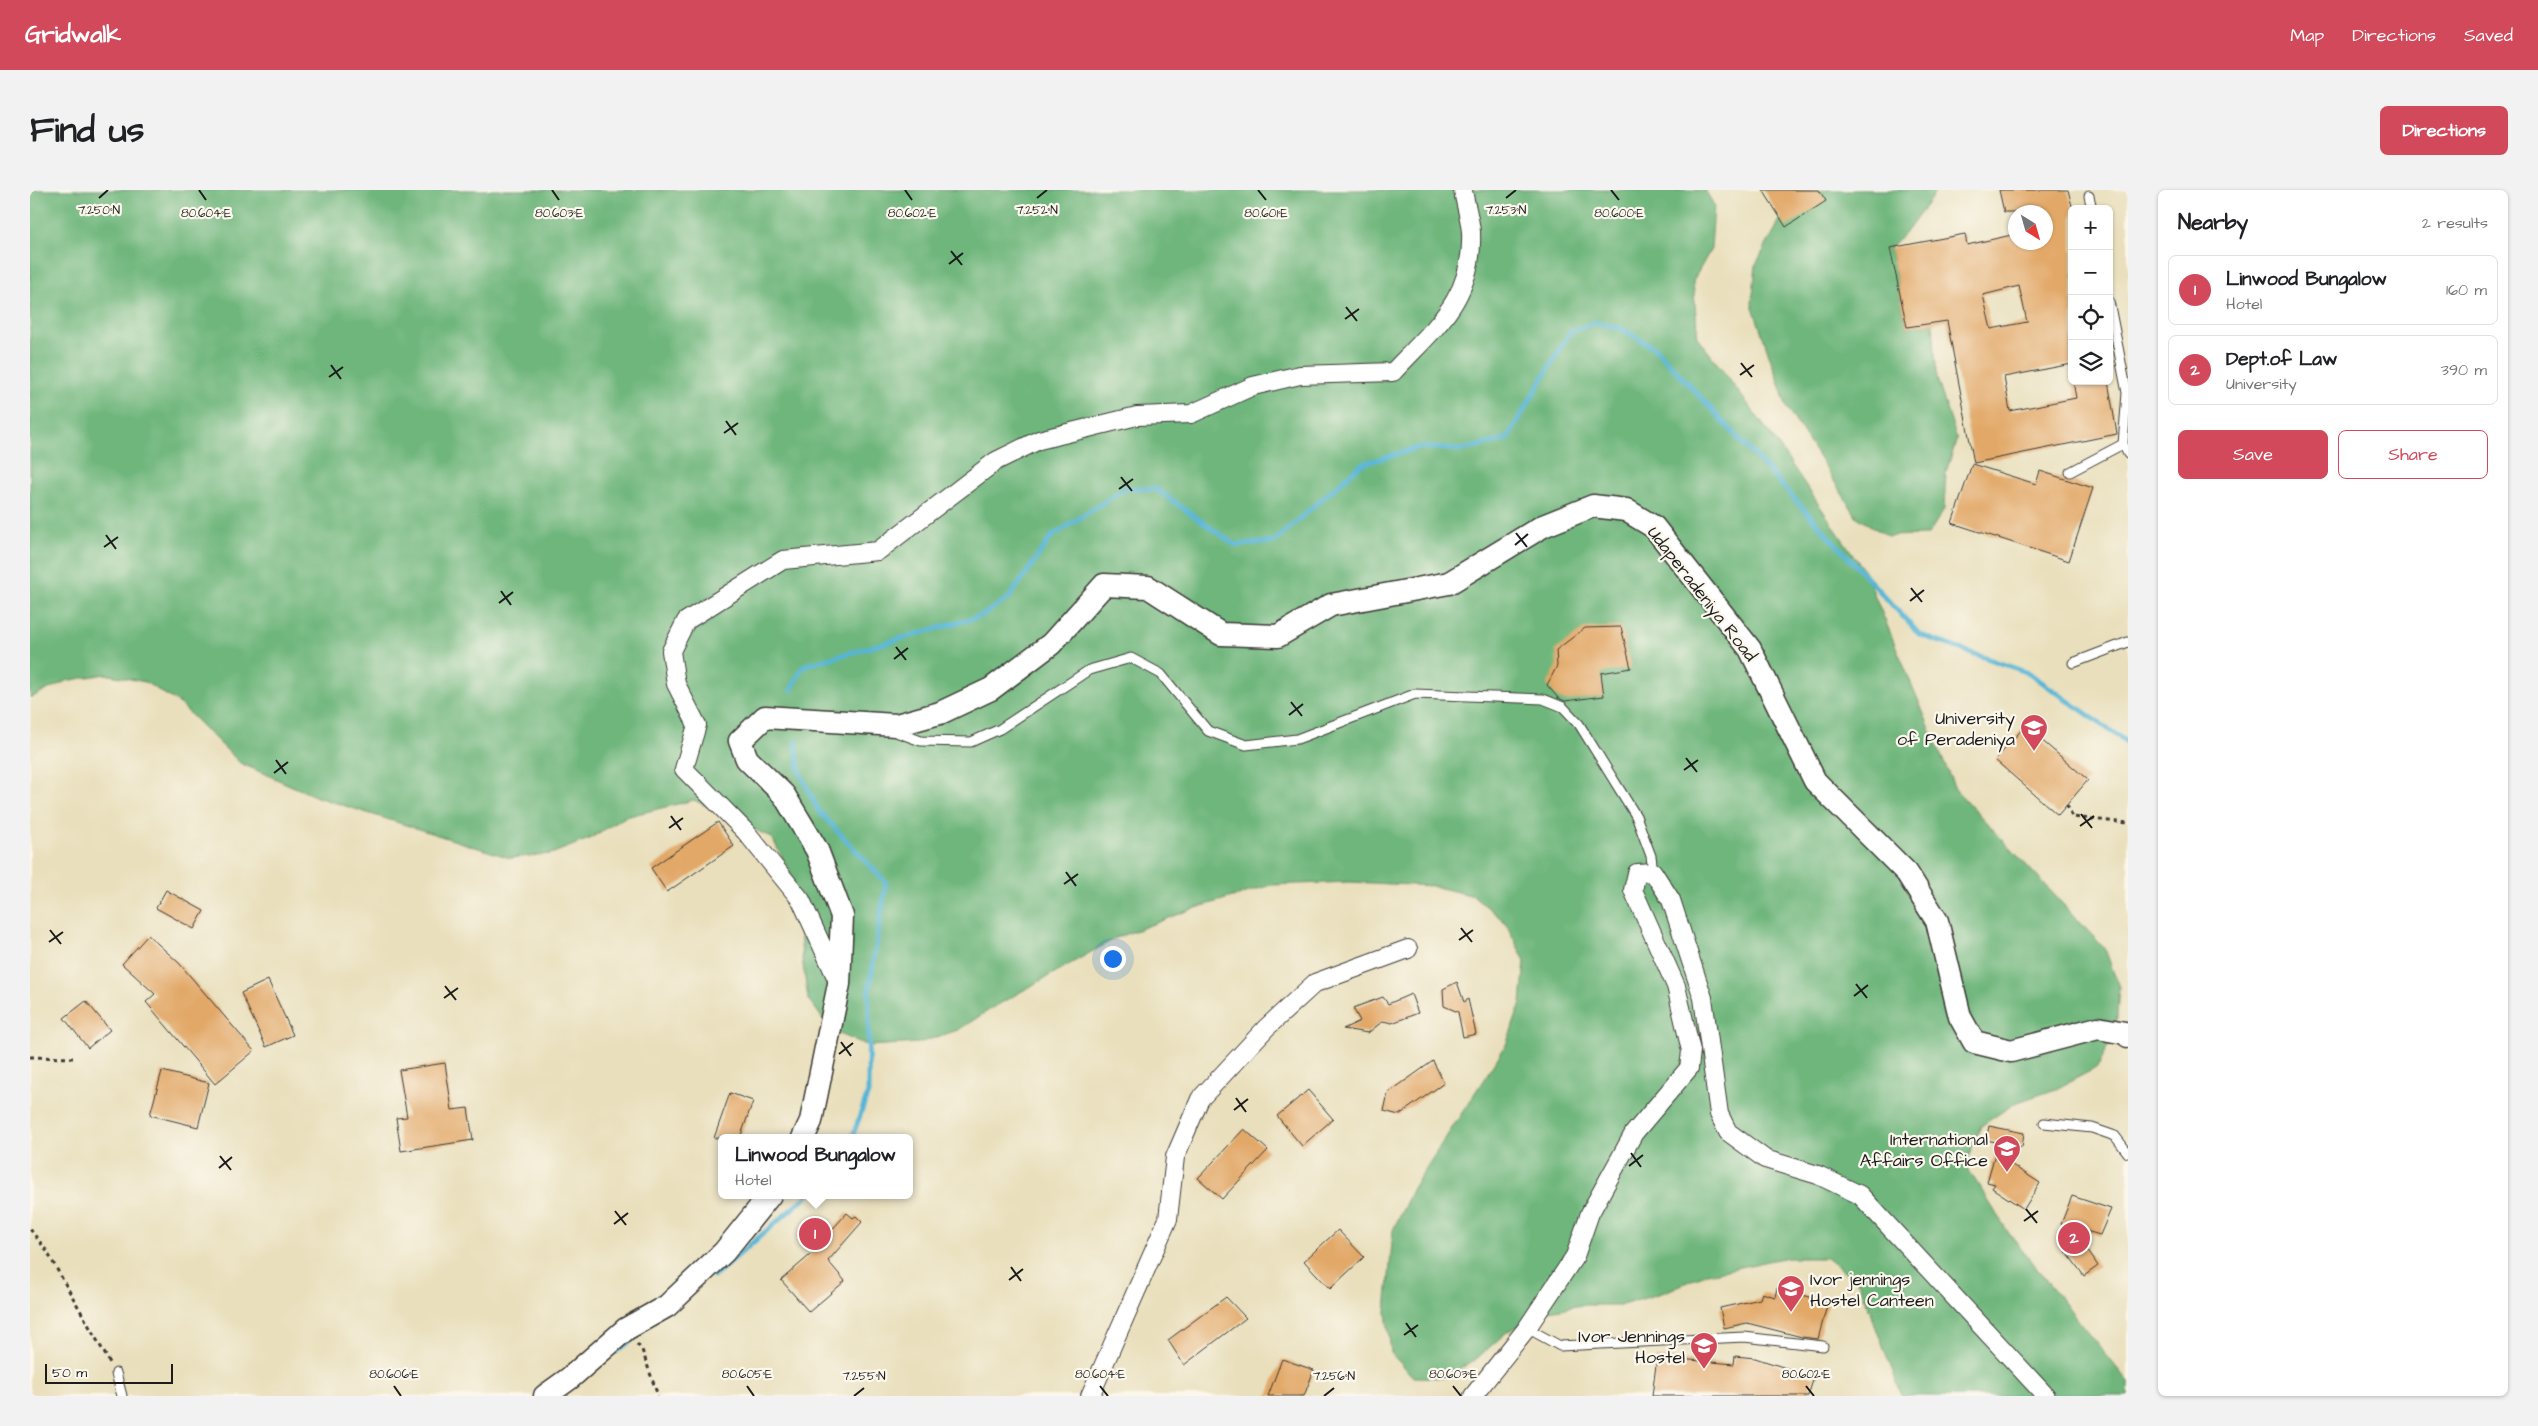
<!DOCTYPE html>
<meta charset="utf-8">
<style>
body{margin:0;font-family:"Architects Daughter",sans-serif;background:#f2f2f2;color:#202124}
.controls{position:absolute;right:15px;top:15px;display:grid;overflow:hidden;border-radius:8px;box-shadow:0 1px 4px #0004}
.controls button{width:45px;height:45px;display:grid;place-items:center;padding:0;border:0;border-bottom:1px solid #e0e0e0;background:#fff;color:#202124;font:25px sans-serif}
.compass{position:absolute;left:1978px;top:15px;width:45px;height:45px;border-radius:50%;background:#fff;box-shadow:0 1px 4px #0004;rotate:143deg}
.scale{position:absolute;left:15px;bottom:12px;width:128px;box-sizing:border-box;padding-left:5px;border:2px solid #1c1c1c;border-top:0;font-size:14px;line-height:18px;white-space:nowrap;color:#1c1c1c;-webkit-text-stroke:4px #fbf7ec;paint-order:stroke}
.you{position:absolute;left:1082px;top:768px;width:18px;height:18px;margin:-12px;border:4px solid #fff;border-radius:50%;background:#1a73e8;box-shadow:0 0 0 8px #1a73e833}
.badge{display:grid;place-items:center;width:32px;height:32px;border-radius:50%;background:#d1495b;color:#fff;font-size:16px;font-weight:700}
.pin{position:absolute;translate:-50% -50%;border:2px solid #fff;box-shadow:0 1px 5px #0006}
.popup{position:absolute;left:688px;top:944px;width:195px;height:65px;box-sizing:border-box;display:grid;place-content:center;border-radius:8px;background:#fff;filter:drop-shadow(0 1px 4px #0005);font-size:16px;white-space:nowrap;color:#757577}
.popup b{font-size:19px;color:#202124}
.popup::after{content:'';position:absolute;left:50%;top:100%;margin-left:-10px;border:10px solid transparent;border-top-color:#fff}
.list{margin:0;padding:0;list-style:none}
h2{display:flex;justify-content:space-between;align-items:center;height:65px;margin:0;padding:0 20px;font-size:21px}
h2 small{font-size:16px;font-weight:400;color:#757577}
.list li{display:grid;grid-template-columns:32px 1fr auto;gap:15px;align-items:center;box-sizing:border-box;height:70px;margin:0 10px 10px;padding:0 10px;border:1px solid #e0e0e0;border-radius:8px}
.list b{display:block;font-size:19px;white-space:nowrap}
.list p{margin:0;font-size:16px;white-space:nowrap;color:#757577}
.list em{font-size:16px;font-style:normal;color:#757577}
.actions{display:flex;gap:10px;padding:15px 20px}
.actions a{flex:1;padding:11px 0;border:1px solid #d1495b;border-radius:8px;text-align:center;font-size:18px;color:#d1495b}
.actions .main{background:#d1495b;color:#fff}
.icon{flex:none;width:28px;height:28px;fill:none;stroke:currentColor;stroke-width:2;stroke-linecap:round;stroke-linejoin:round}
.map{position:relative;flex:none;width:2098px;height:1206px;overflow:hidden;border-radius:8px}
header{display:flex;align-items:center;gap:30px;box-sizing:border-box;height:70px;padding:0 25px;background:#d1495b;color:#fff}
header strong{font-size:24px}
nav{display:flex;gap:28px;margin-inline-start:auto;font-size:18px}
.intro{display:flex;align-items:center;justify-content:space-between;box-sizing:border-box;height:120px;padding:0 30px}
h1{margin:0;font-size:35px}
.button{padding:12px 22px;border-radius:8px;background:#d1495b;color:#fff;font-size:18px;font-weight:700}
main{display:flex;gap:30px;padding:0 30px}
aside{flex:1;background:#fff;border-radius:8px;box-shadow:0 1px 4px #0004}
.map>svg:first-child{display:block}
.forest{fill:#6eb67b;stroke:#45694c}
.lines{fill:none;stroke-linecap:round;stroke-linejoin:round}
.stream{stroke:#57b5d5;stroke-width:5}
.building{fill:#e2a867;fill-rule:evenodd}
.service-casing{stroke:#3b3934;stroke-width:11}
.minor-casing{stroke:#3b3934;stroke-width:20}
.tertiary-casing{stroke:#3b3934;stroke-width:25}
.path{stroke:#3b3934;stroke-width:3;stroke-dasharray:4 4;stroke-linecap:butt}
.service{stroke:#fff;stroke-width:9}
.minor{stroke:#fff;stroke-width:18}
.tertiary{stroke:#fff;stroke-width:22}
.ticks{fill:none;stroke:#1c1c1c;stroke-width:2}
.labels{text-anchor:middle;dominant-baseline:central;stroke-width:4.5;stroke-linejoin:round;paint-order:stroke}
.street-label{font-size:18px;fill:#1c1c1c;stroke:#fbf7ec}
.poi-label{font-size:18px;fill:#1c1c1c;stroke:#fbf7ec;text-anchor:end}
.ticks-label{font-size:12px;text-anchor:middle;fill:#1c1c1c;stroke:#fbf7ec;stroke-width:4.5;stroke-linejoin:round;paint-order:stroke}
</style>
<header>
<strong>Gridwalk</strong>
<nav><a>Map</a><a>Directions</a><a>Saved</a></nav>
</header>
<div class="intro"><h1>Find us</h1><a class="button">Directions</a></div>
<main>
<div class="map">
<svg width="2098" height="1206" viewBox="0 0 2098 1206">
<rect width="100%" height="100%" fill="#fbf7ec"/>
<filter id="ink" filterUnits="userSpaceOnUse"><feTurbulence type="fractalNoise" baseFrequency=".02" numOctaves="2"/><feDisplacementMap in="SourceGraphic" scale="10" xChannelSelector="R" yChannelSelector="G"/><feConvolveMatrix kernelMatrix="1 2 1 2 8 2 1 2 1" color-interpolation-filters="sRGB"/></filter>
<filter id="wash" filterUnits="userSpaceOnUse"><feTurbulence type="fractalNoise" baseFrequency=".0096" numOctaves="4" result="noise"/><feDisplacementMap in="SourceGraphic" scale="20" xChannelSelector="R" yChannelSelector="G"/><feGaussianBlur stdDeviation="1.12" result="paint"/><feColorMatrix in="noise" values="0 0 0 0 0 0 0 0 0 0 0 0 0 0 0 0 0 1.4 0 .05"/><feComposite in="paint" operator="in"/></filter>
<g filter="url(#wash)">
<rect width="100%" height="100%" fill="#e9dfbc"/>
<!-- forest -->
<g class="forest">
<path d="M0,0H1675L1684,15L1681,59L1663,91L1668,148L1744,249L1835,382L1925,599L2075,759L2089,797L2086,841L2068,877L2026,899L1985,913L1951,936L1935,974L1980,1045L2098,1192V1206H1872L1829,1093L1797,1068H1753L1673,1085L1635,1102L1592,1115H1552L1514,1122L1477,1142L1445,1170L1414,1188L1383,1187L1361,1163L1356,1122L1363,1040L1383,998L1476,855L1491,813L1495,771L1475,732L1444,706L1403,696L1320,692L1241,695L1160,720L1086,748L964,817L928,840L889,853L839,856L802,841L778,809L772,768L769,725L761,684L742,648L664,610L595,627L559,649L521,664L480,668L287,607L210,573L149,513L115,492L75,484L36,491L0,508Z"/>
<path d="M1762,0H1907L1878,40L1860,58L1877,137L1903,133L1907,189L1927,249L1916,282L1914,319L1898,345L1857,346L1827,327L1757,218L1722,114L1726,74L1746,38Z"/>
</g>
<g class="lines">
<!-- stream -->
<g class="stream">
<path d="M761,500L773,476L951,426L979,408L1022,346L1096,298L1126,299L1205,355L1243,352L1332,274L1391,257L1432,260L1477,249L1540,142L1565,132L1592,139L1626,159L1890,445L1999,483L2098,553"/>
<path d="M766,551L769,580L788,620L856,693L839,799L838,903L822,948"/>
<path d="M684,1086L778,1005"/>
<path d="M587,1161L612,1142"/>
</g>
</g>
<g id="blocks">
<!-- building -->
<g class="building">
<path d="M1733,0H1789L1796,11L1756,37Z"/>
<path d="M1969,0H2038L2042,16V174L1974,187L1980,221L2046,208L2043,191H2078L2087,244L1944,273L1917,131L1877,137L1860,58L1935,44L1937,55L1986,44V52H2016V22H1974ZM1989,96L1997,132L1961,139L1953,105Z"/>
<path d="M1942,274L2006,294L2010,281L2063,298L2039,371L1922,333Z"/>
<path d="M1591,437L1601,478L1571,483L1574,506L1535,511L1528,508L1517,495L1527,476L1526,460L1555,438Z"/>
<path d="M1995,536L2058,590L2028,625L1965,570Z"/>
<path d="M688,632L704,656L637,702L621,678Z"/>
<path d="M136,700L174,721L164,739L126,718Z"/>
<path d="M118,745L149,773L224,861L185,894L116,812L125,804L92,774Z"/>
<path d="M238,790L263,845L236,857L211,803Z"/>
<path d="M1427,792L1434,812L1438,809L1446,844L1433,847L1428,822L1414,816L1413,799Z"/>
<path d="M1381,804L1388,823L1362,833L1353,831L1338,843L1313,839L1330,831L1323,818L1353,807L1358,814Z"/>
<path d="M56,811L80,840L58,858L34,828Z"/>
<path d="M1403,871L1414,893L1369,925L1354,921L1358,903Z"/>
<path d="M415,873L422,920L438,918L443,950L371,961L366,928L377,927L369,880Z"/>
<path d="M132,881L179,893L168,937L120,925Z"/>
<path d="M1278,900L1303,929L1272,956L1247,926Z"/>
<path d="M700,903L723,911L710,948H684Z"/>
<path d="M1959,936L1994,943L1992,957L1956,950Z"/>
<path d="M1214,939L1238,960L1192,1009L1168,988Z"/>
<path d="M1965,964L2010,993L1994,1019L1962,998L1965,994L1957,992Z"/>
<path d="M2042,1006L2081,1019L2070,1045L2042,1037L2068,1076L2054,1086L2032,1056L2039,1036L2031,1034Z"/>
<path d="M817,1023L823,1028L826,1026L832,1032L798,1071L815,1091L779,1122L751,1090L801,1047L798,1044Z"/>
<path d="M1308,1040L1334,1067L1300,1099L1274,1071Z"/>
<path d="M1747,1098L1798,1112L1788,1149L1772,1147L1717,1133L1694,1138L1690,1118L1730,1109L1732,1103L1745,1107Z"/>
<path d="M1196,1107L1216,1128L1154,1175L1138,1150Z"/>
<path d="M1705,1166L1725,1168L1784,1187L1778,1206H1622L1627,1167L1704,1174Z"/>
<path d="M1252,1169L1284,1180L1274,1206H1238Z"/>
</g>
</g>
</g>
<g filter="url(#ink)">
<use href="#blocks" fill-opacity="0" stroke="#3b3934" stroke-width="1"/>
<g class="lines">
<defs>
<g id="service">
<path d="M2059,6L2062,19"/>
<path d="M2079,111L2097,203L2093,254L2098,264"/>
<path d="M2040,282L2093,254"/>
<path d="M2043,473L2098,452"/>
<path d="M863,541L891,551L941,552L970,539L1059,480L1101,468L1131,484L1178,541L1216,555L1267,549L1385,504L1513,509L1533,517L1549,534L1606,626L1621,666L1623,682"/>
<path d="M2014,933L2062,938L2085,946L2098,963"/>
<path d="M1497,1138L1530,1156L1714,1147L1793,1156"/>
<path d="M86,1183L92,1206"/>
</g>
<g id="minor">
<path d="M808,791L771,710L716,642L654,579L667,535L646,494L641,461L656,431L753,370L848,361L966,271L1009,250L1107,226L1161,224L1223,196L1270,185L1363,182C1405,137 1444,109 1441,42C1440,28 1435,14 1433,0"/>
<path d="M1060,1206L1138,1029L1145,967L1170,909L1236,838L1285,793L1378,759"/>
<path d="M1443,1206L1497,1138L1545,1066L1560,1023L1604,943L1659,878L1661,861L1646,796L1603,700L1607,683L1623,682L1641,710L1673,808L1689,924L1698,942L1735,969L1788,985L1830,1005L2016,1206"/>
</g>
<g id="tertiary">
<path d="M773,948L781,931L809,794L812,726L787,660L754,605L717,569L710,551L735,527L866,535L910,523L961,499L1021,454L1074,395L1118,397L1191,444L1248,446L1301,415L1419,393L1513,336L1563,316L1596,320L1624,337L1720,459L1785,591L1877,683L1907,731L1930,827L1944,852L1981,861L2068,838L2095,843L2098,846"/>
<path d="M515,1206L540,1188L596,1139L637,1116L694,1062L740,1005"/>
</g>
</defs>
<!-- service casing -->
<use href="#service" class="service-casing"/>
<!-- minor casing -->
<use href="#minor" class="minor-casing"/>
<!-- tertiary casing -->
<use href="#tertiary" class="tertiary-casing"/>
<!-- path -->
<g class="path">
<path d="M2037,615L2042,627L2098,633"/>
<path d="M0,867L43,868"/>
<path d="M0,1039L16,1060L80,1173"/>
<path d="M607,1154L612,1160L628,1206"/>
</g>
<!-- service -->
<use href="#service" class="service"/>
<!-- minor -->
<use href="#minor" class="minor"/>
<!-- tertiary -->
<use href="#tertiary" class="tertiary"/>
</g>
</g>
<!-- ticks -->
<path class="ticks" d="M169,0L176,10M522,0L529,10M875,0L882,10M1228,0L1236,10M1581,0L1589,10M69,8L78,0M1007,8L1017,0M1476,8L1486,0M921,61L932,75M919,74L933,63M1316,117L1327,131M1315,129L1329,119M1711,173L1722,187M301,175L311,189M1710,185L1724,175M299,187L313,177M696,231L706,245M694,243L708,233M1091,287L1102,301M1089,299L1103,289M1486,343L1497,357M76,345L86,359M1485,355L1498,344M74,357L88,347M1881,398L1892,412M471,401L481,415M1880,411L1894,400M469,413L483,402M866,457L876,470M864,469L878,458M1261,512L1272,526M1259,525L1273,514M1656,568L1667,582M246,570L256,584M1654,580L1668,570M244,583L258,572M2051,624L2062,638M641,626L651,640M2050,636L2064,626M639,638L653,628M1036,682L1046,696M1034,694L1048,684M1431,738L1442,752M20,740L31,754M1429,750L1443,740M19,752L33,742M1826,794L1837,808M415,796L426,810M1824,806L1838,795M414,808L428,798M811,852L821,866M809,864L823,853M1206,908L1216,922M1204,920L1218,909M1601,963L1611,977M190,966L201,980M1599,976L1613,965M189,978L202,967M1996,1019L2007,1033M585,1021L596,1035M1994,1031L2008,1021M584,1034L598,1023M981,1077L991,1091M979,1090L993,1079M1376,1133L1386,1147M1374,1145L1388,1135M364,1196L371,1206M717,1196L724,1206M1070,1196L1078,1206M1423,1196L1431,1206M1776,1196L1784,1206M824,1206L834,1198M1294,1206L1304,1198"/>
<!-- icons -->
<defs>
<symbol id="university-pin" viewBox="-11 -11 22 30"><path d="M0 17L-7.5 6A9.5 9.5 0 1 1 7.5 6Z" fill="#d1495b" stroke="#fbf7ec"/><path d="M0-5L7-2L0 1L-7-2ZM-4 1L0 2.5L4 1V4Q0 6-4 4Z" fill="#fff"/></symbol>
</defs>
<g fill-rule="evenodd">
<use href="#university-pin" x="1988" y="522" width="32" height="43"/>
<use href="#university-pin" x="1961" y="943" width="32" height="43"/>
<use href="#university-pin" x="1745" y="1083" width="32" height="43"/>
<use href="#university-pin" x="1658" y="1140" width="32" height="43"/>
</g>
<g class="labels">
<!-- street labels -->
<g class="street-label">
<text transform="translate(1672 404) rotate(52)">Udaperadeniya Road</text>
</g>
<!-- poi labels -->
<g class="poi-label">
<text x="1985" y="528">University<tspan x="1985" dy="21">of Peradeniya</tspan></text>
<text x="1958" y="949">International<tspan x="1958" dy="21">Affairs Office</tspan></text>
<text x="1780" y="1089" text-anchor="start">Ivor jennings<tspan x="1780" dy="21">Hostel Canteen</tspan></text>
<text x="1655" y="1146">Ivor Jennings<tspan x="1655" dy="21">Hostel</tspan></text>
</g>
</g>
<g class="ticks-label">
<text x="69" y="24">7.250°N</text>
<text x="1007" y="24">7.252°N</text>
<text x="1476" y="24">7.253°N</text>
<text x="176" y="27">80.604°E</text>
<text x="882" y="27">80.602°E</text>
<text x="1236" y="27">80.601°E</text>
<text x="529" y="27">80.603°E</text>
<text x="1589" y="27">80.600°E</text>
<text x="364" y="1188">80.606°E</text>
<text x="717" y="1188">80.605°E</text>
<text x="1070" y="1188">80.604°E</text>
<text x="1423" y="1188">80.603°E</text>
<text x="1776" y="1188">80.602°E</text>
<text x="834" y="1190">7.255°N</text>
<text x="1304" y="1190">7.256°N</text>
</g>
</svg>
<div class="controls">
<button>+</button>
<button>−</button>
<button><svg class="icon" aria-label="locate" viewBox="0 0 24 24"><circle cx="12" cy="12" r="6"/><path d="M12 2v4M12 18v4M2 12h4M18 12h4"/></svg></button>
<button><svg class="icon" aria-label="layers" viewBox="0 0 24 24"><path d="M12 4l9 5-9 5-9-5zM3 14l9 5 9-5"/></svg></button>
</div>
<svg class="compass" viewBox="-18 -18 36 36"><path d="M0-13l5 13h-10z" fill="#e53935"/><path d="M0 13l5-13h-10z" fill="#757577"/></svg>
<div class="scale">50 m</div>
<div class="you"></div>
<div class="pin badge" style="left:785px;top:1044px">1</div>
<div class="popup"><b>Linwood Bungalow</b>Hotel</div>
<div class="pin badge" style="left:2044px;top:1048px">2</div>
</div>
<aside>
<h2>Nearby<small>2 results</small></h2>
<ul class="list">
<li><span class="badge">1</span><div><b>Linwood Bungalow</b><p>Hotel</p></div><em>160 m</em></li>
<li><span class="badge">2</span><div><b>Dept.of Law</b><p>University</p></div><em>390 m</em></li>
</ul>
<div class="actions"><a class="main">Save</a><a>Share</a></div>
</aside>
</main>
